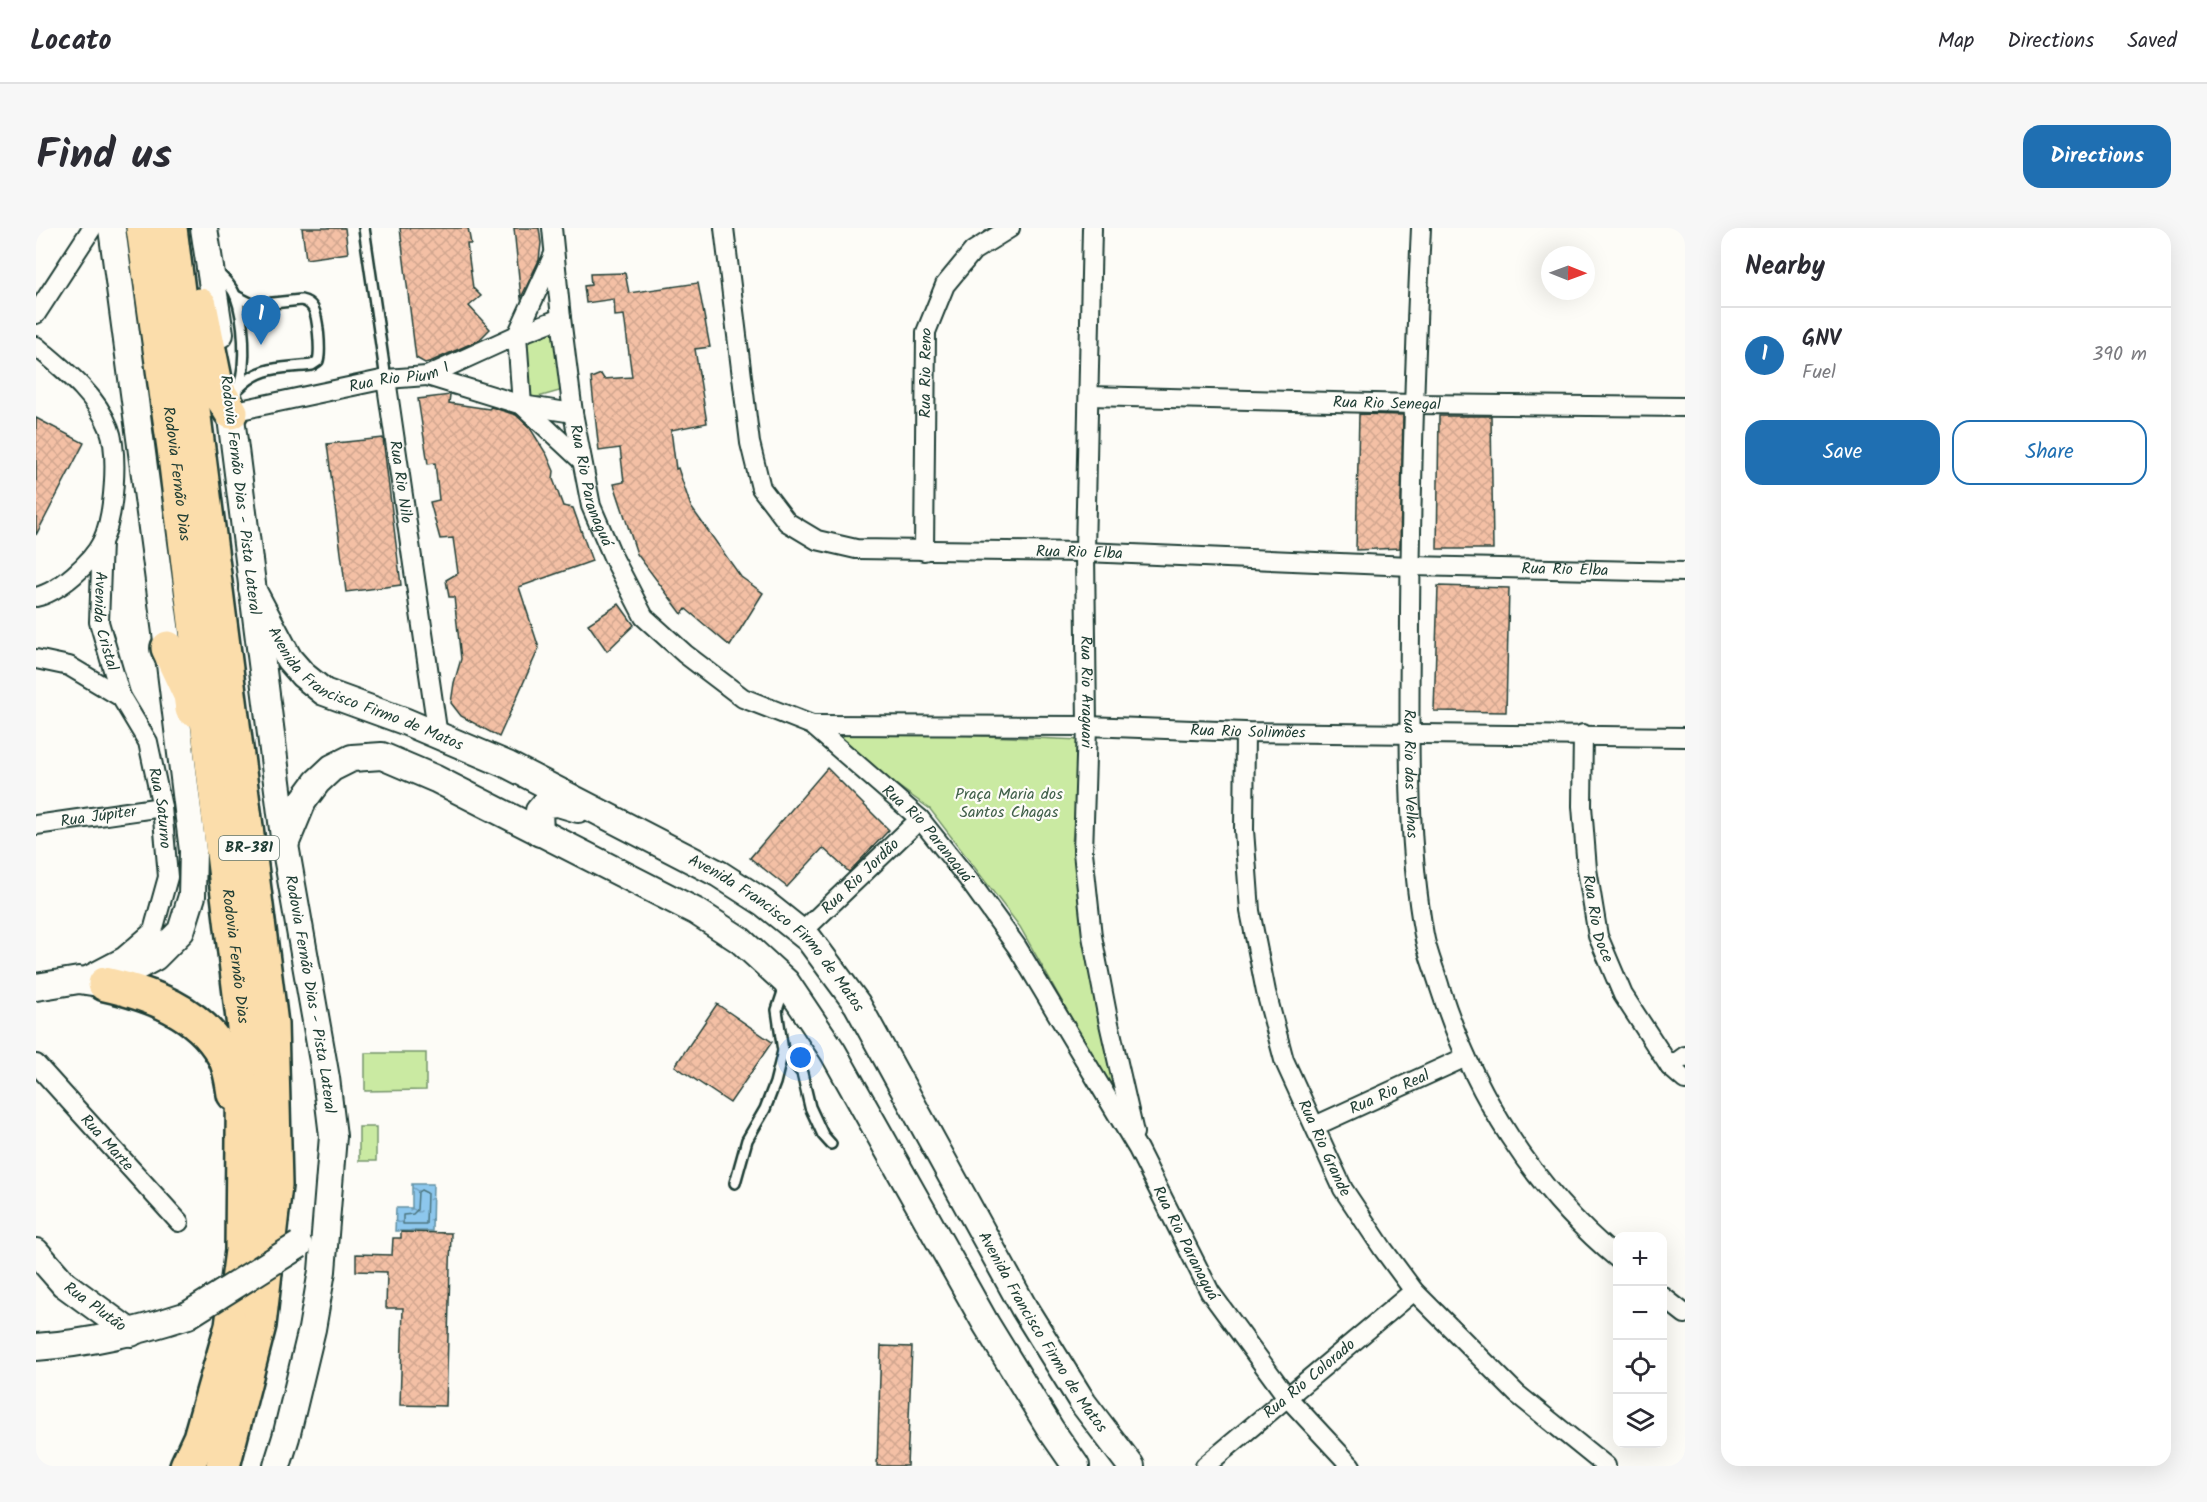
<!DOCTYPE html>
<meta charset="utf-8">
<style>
body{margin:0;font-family:Kalam,sans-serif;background:#f7f7f7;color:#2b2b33}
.controls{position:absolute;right:18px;bottom:18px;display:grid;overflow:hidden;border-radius:12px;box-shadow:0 6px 24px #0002}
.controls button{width:54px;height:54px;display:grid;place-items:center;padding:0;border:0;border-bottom:2px solid #e1e1e2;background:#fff;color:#2b2b33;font:30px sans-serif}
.compass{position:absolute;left:1505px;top:18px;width:54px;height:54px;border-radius:50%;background:#fff;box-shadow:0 6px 24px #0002;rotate:91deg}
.you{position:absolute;left:765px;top:830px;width:21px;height:21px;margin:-15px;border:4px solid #fff;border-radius:50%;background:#1a73e8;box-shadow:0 0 0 9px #1a73e833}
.badge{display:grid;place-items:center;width:39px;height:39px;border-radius:50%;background:#1f6fb2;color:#fff;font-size:20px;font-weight:700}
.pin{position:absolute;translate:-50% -50px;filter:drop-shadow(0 2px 3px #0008)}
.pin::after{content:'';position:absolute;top:32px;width:21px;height:18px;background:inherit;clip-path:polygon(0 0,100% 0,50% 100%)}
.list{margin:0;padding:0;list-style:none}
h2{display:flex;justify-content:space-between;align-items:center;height:78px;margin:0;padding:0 24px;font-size:26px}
h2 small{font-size:20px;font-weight:400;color:#7c7c81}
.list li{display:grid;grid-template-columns:39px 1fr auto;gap:18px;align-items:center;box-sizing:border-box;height:96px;padding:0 24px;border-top:2px solid #e1e1e2}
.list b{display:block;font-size:22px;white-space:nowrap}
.list p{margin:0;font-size:20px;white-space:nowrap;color:#7c7c81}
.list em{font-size:20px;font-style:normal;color:#7c7c81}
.actions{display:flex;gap:12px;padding:18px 24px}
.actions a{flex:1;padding:14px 0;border:2px solid #1f6fb2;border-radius:18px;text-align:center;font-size:21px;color:#1f6fb2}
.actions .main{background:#1f6fb2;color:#fff}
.icon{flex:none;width:33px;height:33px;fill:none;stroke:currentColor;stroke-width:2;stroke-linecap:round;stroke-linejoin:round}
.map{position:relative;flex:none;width:1649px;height:1238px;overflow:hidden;border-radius:18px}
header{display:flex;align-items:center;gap:36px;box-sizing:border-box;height:84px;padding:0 30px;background:#fff;border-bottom:2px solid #e1e1e2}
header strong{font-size:28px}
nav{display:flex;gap:33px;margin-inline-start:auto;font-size:21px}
.intro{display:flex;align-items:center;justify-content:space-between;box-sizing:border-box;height:144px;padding:0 36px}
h1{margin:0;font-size:42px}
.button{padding:15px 27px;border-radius:18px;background:#1f6fb2;color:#fff;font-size:21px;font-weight:700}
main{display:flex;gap:36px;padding:0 36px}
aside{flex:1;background:#fff;border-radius:18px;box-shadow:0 6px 24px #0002}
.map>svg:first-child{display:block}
.green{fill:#caeaa2;stroke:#74946b;stroke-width:1.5}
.water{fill:url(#water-ripples);stroke:#6190a3;stroke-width:1.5}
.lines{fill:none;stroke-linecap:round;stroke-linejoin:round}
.shore{stroke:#4b747e;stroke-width:1.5}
.building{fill:url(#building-cross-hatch);stroke:#1f3d34;stroke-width:1.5}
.lane-casing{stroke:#1f3d34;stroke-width:14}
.street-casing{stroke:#1f3d34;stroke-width:22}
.secondary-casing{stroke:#1f3d34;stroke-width:30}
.highway-casing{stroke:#1f3d34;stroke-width:38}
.lane{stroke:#fdfcf7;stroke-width:9}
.street{stroke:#fdfcf7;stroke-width:18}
.secondary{stroke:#fdfcf7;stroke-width:26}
.highway{stroke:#fbddab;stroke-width:33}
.secondary-bridge-casing{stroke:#1f3d34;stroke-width:30;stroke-linecap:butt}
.secondary-bridge{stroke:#fdfcf7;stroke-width:26}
.labels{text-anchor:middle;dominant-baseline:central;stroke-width:4.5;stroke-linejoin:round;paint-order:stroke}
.shield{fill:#fdfcf7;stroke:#62766e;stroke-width:1.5}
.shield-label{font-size:15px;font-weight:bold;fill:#1f3d34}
.street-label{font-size:16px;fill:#1f3d34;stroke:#fdfcf7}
.park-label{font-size:16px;fill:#41604a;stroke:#fdfcf7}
</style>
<header>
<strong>Locato</strong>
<nav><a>Map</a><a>Directions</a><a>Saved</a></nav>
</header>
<div class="intro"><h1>Find us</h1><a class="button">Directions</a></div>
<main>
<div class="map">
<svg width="1649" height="1238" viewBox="0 0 1649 1238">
<defs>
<pattern id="water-ripples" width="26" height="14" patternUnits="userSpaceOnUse" patternTransform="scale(1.5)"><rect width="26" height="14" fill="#8dc7ed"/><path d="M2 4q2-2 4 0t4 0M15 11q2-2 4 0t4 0" fill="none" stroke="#73a3c1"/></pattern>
<pattern id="building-cross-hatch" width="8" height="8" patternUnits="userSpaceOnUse" patternTransform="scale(1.5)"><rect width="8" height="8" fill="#f4c0a5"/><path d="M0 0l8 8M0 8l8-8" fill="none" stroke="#d1a68f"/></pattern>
</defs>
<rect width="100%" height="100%" fill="#fdfcf7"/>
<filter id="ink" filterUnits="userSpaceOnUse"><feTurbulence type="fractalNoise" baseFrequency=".0167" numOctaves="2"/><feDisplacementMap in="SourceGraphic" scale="12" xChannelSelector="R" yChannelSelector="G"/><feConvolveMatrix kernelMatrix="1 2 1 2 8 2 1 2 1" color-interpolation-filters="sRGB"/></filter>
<g filter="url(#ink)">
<!-- green -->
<g class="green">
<path d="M520,104L527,162L495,171L488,112Z"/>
<path d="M808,502L1045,512L1036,616L1050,719L1081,849L1073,857L984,699L894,581L805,517Z"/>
<path d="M329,825H390V862L329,863Z"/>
<rect x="323" y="899" width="17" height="34"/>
</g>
<!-- water -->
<path class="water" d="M376,956H397L396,1003H359L360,980H376Z"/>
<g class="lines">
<!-- shore -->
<path class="shore" d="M385,962L391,965L390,996H367V987L377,986L381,982L382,964Z"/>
</g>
<!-- building -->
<g class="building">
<path d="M266,0H309L312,25L270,31Z"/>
<path d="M364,0H432L435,16H431L437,60L445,68L433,78L454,101L443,112L396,133L389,135L380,130Z"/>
<path d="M478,0H503L505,15L503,32L485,70Z"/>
<path d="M589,45L593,65L662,55L674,119L659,121L671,195L635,202L640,241L642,240L655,279L705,349L727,365L694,418L650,381L646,386L601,326L578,256L588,254L584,220L563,223L555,150L565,146L568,151L596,149L588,87L579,88L578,71L550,75L548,58L555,57L554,46Z"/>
<path d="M414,167L413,175L453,181L455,179L480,187L494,200L511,227L518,243L517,251L527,278L537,280L556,333L483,359L503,420L463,509L425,488L415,475L418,455L425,431L418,369H413L410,352L422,345L417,310L404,311L394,274L403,272L399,235L392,236L382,171Z"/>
<path d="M1323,186L1367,187L1364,320L1320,322Z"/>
<path d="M1403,188H1455L1457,321H1401Z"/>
<path d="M0,190L48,215L0,307Z"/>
<path d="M347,210L365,357L310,364L291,216Z"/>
<path d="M1402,358L1473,360L1470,484L1398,483Z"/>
<path d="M583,376L598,397L571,423L552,396Z"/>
<path d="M791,540L853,602L813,644L787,620L751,659L714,630Z"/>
<path d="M681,776L736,814L694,875L639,838Z"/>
<path d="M365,1004L415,1005L410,1178L364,1177L367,1080H350L351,1044L320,1043V1026L356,1027L357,1010H365Z"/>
<path d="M845,1118L876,1119L871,1238H841Z"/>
</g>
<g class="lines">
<defs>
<g id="lane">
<path d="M328,0L350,151"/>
<path d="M179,42C187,50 196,58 200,69C208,91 211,135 203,158"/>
<path d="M200,68L218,77L265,72C270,73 274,75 277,80C282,88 285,123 282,133L276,137C245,141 225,137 203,160"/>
<path d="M747,823L766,845L774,879L787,907L795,916"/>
<path d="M699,955L711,912L729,881L739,855L747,823L741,782L749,758"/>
</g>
<g id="street">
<path id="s1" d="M516,0L525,90L537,185L555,278L577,329L608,389L649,426L707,470L776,497L884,591L932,651L981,719L1102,921L1174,1064L1251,1169L1315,1238"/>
<path id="s2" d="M688,0L714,215L725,260L751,294L781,312L820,321L1049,324L1375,338L1649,344"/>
<path id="s3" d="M1056,0L1049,324L1051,498L1047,624L1056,708L1072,791L1098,905"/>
<path id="s4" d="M1385,0C1379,128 1375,256 1374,384C1374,489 1369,604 1388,707C1391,725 1399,742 1404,760C1437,864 1497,961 1582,1031"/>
<path d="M518,26L481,107L486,177L546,233"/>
<path d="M0,86L56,0"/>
<path d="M0,118C28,142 59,165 73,200C83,225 78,289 66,314C56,334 23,364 0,369"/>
<path d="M391,148L486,177L537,185"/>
<path id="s5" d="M350,151L402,508"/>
<path id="s6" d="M1053,168L1377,176L1649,179"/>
<path id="s7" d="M195,184L350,151L391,148L481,107L525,90"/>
<path id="s8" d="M66,314L63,394L85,469"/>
<path id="s9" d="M888,323L890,104L909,57L937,23L974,0"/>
<path id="s10" d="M0,431L33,438L85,469L112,514L126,579L132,649L117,703L87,729L45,751"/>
<path id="s11" d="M776,497L1051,498L1209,504L1649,509"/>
<path id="s12" d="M1209,504L1208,602L1214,683L1230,764L1248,832L1307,961L1347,1021L1378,1063L1481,1166L1570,1238"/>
<path id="s13" d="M1547,506L1546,578L1551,641L1562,708L1587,767L1634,839L1649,852"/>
<path id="s14" d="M0,597L126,579"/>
<path id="s15" d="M765,705L884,591"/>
<path id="s16" d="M0,836L143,994"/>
<path d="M1634,839L1649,828"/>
<path id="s17" d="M1279,898L1430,829"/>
<path d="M1626,1068L1649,1086"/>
<path id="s18" d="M1169,1238L1378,1063"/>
</g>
<g id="secondary">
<path d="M168,0L184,106"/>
<path id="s19" d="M192,166L249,617L290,850L297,908L286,1043L276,1101L250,1209L241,1238"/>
<path id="s20" d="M216,361L253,431L267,447L288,464L368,493L472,537L683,646L728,675L773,711L821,776L988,1080L1047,1175L1095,1238"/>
<path d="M504,605L503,583L509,576L522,575L542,581"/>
<path d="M250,614L267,573L281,554L296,540L316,530L346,528L400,551L661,684L704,712L750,754L797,824L950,1096L1015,1202L1040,1238"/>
<path d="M0,759L43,752L69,756L119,729L145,703L156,668L157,623L132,420L76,0"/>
<path id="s21" d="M0,1024L28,1056L95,1105"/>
<path d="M0,1119C56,1115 99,1104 152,1087"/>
</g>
<g id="highway">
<path id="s22" d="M107,0L138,220L208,799L206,1023L196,1098L164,1210L151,1238"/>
<path d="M134,0L235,796L239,957L223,1097L187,1238"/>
<path d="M164,77L181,161L195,184"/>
<path d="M132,420L154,467L156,481"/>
<path d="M69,756C114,766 163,783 187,826C194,837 196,853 198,866"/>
</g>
</defs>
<!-- lane casing -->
<use href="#lane" class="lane-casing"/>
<!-- street casing -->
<use href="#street" class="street-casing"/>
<!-- secondary casing -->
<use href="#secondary" class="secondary-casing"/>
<!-- highway casing -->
<use href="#highway" class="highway-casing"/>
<!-- lane -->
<use href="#lane" class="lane"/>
<!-- street -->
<use href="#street" class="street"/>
<!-- secondary -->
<use href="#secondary" class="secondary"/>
<!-- highway -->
<use href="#highway" class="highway"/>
<defs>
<path id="secondary-bridge" d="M152,1087L263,1017"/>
</defs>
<!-- secondary-bridge casing -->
<use href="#secondary-bridge" class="secondary-bridge-casing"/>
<!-- secondary-bridge -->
<use href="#secondary-bridge" class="secondary-bridge"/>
</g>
</g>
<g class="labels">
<!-- shield labels -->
<rect class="shield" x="183" y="608" width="60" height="24" rx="4.5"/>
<g class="shield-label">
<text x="213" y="620">BR-381</text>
</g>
<!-- street labels -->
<g class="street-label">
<text stroke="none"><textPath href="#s9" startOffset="178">Rua Rio Reno</textPath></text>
<text stroke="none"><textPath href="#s7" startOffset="172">Rua Rio Pium I</textPath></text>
<text stroke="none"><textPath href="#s6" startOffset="298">Rua Rio Senegal</textPath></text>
<text stroke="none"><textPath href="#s22" startOffset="248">Rodovia Fernão Dias</textPath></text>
<text stroke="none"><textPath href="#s5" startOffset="104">Rua Rio Nilo</textPath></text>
<text stroke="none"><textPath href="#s1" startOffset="261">Rua Rio Paranaguá</textPath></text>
<text transform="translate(204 267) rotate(83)">Rodovia Fernão Dias - Pista Lateral</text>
<text stroke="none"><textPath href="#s2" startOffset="604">Rua Rio Elba</textPath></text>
<text stroke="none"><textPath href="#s2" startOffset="1090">Rua Rio Elba</textPath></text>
<text stroke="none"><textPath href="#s8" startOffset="80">Avenida Cristal</textPath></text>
<text stroke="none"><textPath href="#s20" startOffset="160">Avenida Francisco Firmo de Matos</textPath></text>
<text stroke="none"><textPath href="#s3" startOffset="464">Rua Rio Araguari</textPath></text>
<text stroke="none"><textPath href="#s11" startOffset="436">Rua Rio Solimões</textPath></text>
<text stroke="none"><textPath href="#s4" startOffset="546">Rua Rio das Velhas</textPath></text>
<text stroke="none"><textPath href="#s10" startOffset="214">Rua Saturno</textPath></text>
<text stroke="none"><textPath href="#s14" startOffset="63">Rua Júpiter</textPath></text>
<text stroke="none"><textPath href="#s1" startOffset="765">Rua Rio Paranaguá</textPath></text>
<text stroke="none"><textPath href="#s15" startOffset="82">Rua Rio Jordão</textPath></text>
<text stroke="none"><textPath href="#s13" startOffset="186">Rua Rio Doce</textPath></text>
<text stroke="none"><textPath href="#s20" startOffset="646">Avenida Francisco Firmo de Matos</textPath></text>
<text stroke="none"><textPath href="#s22" startOffset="734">Rodovia Fernão Dias</textPath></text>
<text stroke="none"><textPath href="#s19" startOffset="606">Rodovia Fernão Dias - Pista Lateral</textPath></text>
<text stroke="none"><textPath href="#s17" startOffset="82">Rua Rio Real</textPath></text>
<text stroke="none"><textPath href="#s16" startOffset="106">Rua Marte</textPath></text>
<text stroke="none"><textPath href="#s12" startOffset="429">Rua Rio Grande</textPath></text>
<text stroke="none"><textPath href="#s1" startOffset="1251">Rua Rio Paranaguá</textPath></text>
<text stroke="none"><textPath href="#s21" startOffset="81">Rua Plutão</textPath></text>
<text stroke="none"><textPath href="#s20" startOffset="1132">Avenida Francisco Firmo de Matos</textPath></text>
<text stroke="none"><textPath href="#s18" startOffset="136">Rua Rio Colorado</textPath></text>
</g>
<!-- park labels -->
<g class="park-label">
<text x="973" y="566">Praça Maria dos<tspan x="973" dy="18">Santos Chagas</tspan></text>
</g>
</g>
</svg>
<div class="controls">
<button>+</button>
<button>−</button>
<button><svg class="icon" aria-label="locate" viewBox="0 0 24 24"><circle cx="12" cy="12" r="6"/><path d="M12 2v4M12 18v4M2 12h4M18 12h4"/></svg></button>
<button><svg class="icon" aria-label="layers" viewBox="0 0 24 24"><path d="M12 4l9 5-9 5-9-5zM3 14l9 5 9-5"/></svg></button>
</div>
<svg class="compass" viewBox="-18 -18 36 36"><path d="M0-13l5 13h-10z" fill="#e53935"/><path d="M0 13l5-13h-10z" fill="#7c7c81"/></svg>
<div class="you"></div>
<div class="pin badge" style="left:225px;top:117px">1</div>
</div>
<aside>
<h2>Nearby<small></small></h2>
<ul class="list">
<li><span class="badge">1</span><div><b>GNV</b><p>Fuel</p></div><em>390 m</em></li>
</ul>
<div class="actions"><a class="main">Save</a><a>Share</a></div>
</aside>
</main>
